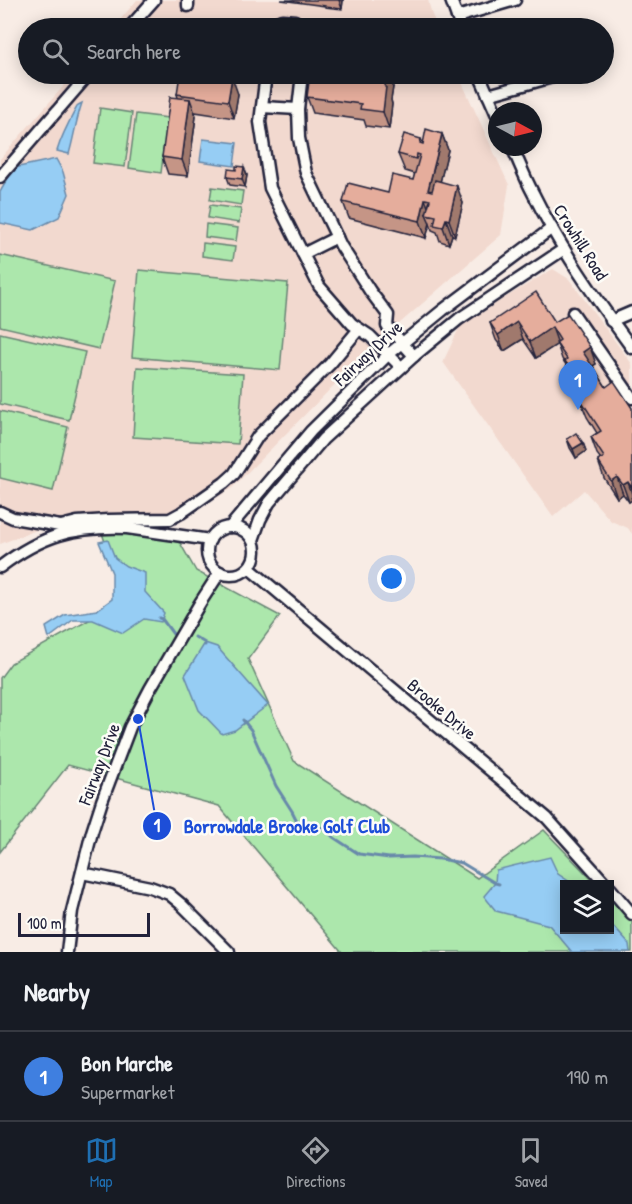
<!DOCTYPE html>
<style>
body{margin:0;font-family:"Patrick Hand",sans-serif;background:#20242c;color:#f1f3f6}
.controls{position:absolute;right:18px;bottom:18px;display:grid;overflow:hidden;border-radius:0px;box-shadow:0 3px 15px #0003}
.controls button{width:54px;height:54px;display:grid;place-items:center;padding:0;border:0;border-bottom:2px solid #363941;background:#171b24;color:#f1f3f6;font:30px sans-serif}
.compass{position:absolute;left:488px;top:102px;width:54px;height:54px;border-radius:50%;background:#171b24;box-shadow:0 3px 15px #0003;rotate:97deg}
.scale{position:absolute;left:18px;bottom:15px;width:132px;box-sizing:border-box;padding-left:6px;border:3px solid #22223b;border-top:0;font-size:16px;line-height:21px;white-space:nowrap;color:#22223b;-webkit-text-stroke:4px #fdfcf7;paint-order:stroke}
.you{position:absolute;left:392px;top:579px;width:21px;height:21px;margin:-15px;border:4px solid #fff;border-radius:50%;background:#1a73e8;box-shadow:0 0 0 9px #1a73e833}
.badge{display:grid;place-items:center;width:39px;height:39px;border-radius:50%;background:#1f6fb2;color:#fff;font-size:20px;font-weight:700}
.pin{position:absolute;translate:-50% -50px;filter:drop-shadow(0 2px 3px #0008)}
.pin::after{content:'';position:absolute;top:32px;width:21px;height:18px;background:inherit;clip-path:polygon(0 0,100% 0,50% 100%)}
.list{margin:0;padding:0;list-style:none}
h2{display:flex;justify-content:space-between;align-items:center;height:78px;margin:0;padding:0 24px;font-size:26px}
h2 small{font-size:20px;font-weight:400;color:#9ea1a6}
.list li{display:grid;grid-template-columns:39px 1fr auto;gap:18px;align-items:center;box-sizing:border-box;height:90px;padding:0 24px;border-top:2px solid #363941}
.list b{display:block;font-size:22px;white-space:nowrap}
.list p{margin:0;font-size:20px;white-space:nowrap;color:#9ea1a6}
.list em{font-size:20px;font-style:normal;color:#9ea1a6}
.icon{flex:none;width:33px;height:33px;fill:none;stroke:currentColor;stroke-width:2;stroke-linecap:round;stroke-linejoin:round}
.map{position:relative;flex:none;width:632px;height:952px;overflow:hidden}
.search{position:absolute;background:#171b24;box-shadow:0 3px 15px #0003;left:18px;right:18px;top:18px;height:66px;display:flex;align-items:center;gap:15px;box-sizing:border-box;padding:0 21px;border-radius:33px;color:#9ea1a6;font-size:22px}
.sheet{height:168px;background:#171b24}
nav{display:flex;justify-content:space-around;align-items:center;box-sizing:border-box;height:84px;border-top:2px solid #363941;background:#171b24;font-size:16px;color:#9ea1a6}
nav a{display:grid;justify-items:center;gap:3px}
nav .on{color:#1f6fb2}
.map>svg:first-child{display:block}
.built{fill:#f2d9cf}
.green{fill:#ace7ac;stroke:#678474;stroke-width:1.5}
.water{fill:#96cdf4;stroke:#6889aa;stroke-width:1.5}
.lines{fill:none;stroke-linecap:round;stroke-linejoin:round}
.stream{stroke:#6889aa;stroke-width:3}
.minor-casing{stroke:#22223b;stroke-width:15}
.minor{stroke:#fdfcf7;stroke-width:10}
.wall{fill:#c59586;stroke:#22223b;stroke-width:1.5}
.shaded-wall{fill:#a0796d;stroke:#22223b;stroke-width:1.5}
.building{fill:#e5ad9c;stroke:#22223b;stroke-width:1.5}
.labels{text-anchor:middle;dominant-baseline:central;stroke-width:5;stroke-linejoin:round;paint-order:stroke}
.street-label{font-size:18px;fill:#22223b;stroke:#fdfcf7}
.leader{fill:none;stroke:#1d4ed8;stroke-width:2}
.callout-dot{fill:#1d4ed8;stroke:#fdfcf7;stroke-width:2}
.mark-label{font-size:18px;text-anchor:middle;font-weight:bold;fill:#fff}
.callout-label{font-size:20px;text-anchor:middle;font-weight:bold;fill:#1d4ed8;stroke:#fdfcf7;stroke-width:5;stroke-linejoin:round;paint-order:stroke}
</style>
<div class="map">
<svg width="632" height="952" viewBox="0 0 632 952">
<rect width="100%" height="100%" fill="#f8ece5"/>
<filter id="ink" filterUnits="userSpaceOnUse"><feTurbulence type="fractalNoise" baseFrequency=".0167" numOctaves="2"/><feDisplacementMap in="SourceGraphic" scale="12" xChannelSelector="R" yChannelSelector="G"/><feConvolveMatrix kernelMatrix="1 2 1 2 8 2 1 2 1" color-interpolation-filters="sRGB"/></filter>
<g filter="url(#ink)">
<!-- built -->
<g class="built">
<path d="M137,0H428L432,15L438,28H113Z"/>
<path d="M74,74H458L509,185L501,235L368,351L231,489L185,516L76,515L0,544V159Z"/>
<path d="M553,269L569,279L632,364V534L628,528L611,521L584,490L553,517L443,362L461,324Z"/>
</g>
<!-- green -->
<g class="green">
<path d="M100,108L132,113L125,167L93,163Z"/>
<path d="M136,114L168,118L161,173L129,168Z"/>
<path d="M212,187L243,191L241,205L210,200Z"/>
<path d="M210,205L241,209L239,223L208,218Z"/>
<path d="M206,224L238,228L236,241L205,237Z"/>
<path d="M203,243L235,247L233,260L202,256Z"/>
<path d="M0,255L115,281L99,349L0,326Z"/>
<path d="M139,270L288,283L280,370L132,357Z"/>
<path d="M0,333L85,352L69,420L0,404Z"/>
<path d="M137,367L243,374L238,444L133,437Z"/>
<path d="M0,411L68,427L53,491L0,478Z"/>
<path d="M102,533H147L180,543L196,571L280,616L248,659L294,761L477,878L544,830L596,884H564V930H610V899L632,922V952H342L219,806L68,765L0,852V678L11,663L111,608L120,587Z"/>
</g>
<!-- water -->
<g class="water">
<path d="M82,103C76,120 74,137 69,154L57,151C62,134 70,120 78,105Z"/>
<path d="M203,139L237,143L234,166L200,161Z"/>
<path d="M56,159L63,172L69,194L59,217L33,230L0,223V192L14,168Z"/>
<path d="M108,540L115,558L126,566L145,573V592L164,613L161,622L144,619L123,633L93,620H73L49,638L46,627L65,615L97,610L112,599V573L99,542Z"/>
<path d="M205,643L217,647L268,705L235,730L222,734L199,710L185,675Z"/>
<path d="M550,857L558,874L573,884H564V930H610V923L629,944L630,952H572L549,925L496,911L484,896L495,883L496,870Z"/>
</g>
<g class="lines">
<!-- stream -->
<g class="stream">
<path d="M159,618L162,619L173,634"/>
<path d="M195,637L205,643V645"/>
<path d="M243,720L251,730L276,786L292,811L297,821L306,827L315,830L324,827L333,837L359,854L389,858L413,857L440,859L462,863L495,883L499,884"/>
</g>
<defs>
<g id="minor">
<path d="M188,0V6"/>
<path d="M451,0L461,28"/>
<path d="M457,17L515,0"/>
<path d="M129,28L154,0"/>
<path d="M273,28L275,23L282,20L295,21L302,28"/>
<path d="M266,74L260,122L270,188L319,286L352,324L370,336L401,367"/>
<path d="M302,74L298,109L299,138L306,173L341,246L370,291L388,315L387,326L414,356"/>
<path d="M479,74L497,115"/>
<path d="M488,95L563,74"/>
<path d="M262,107L298,109"/>
<path d="M512,147C519,162 525,178 533,193C560,248 596,299 632,348"/>
<path d="M0,177L89,74"/>
<path d="M303,254L337,237"/>
<path d="M573,313L632,398"/>
<path d="M611,321L632,312"/>
<path d="M0,512L13,518L66,527"/>
<path d="M61,526L77,522L108,520L170,519L181,513L224,483L234,474L258,436L330,364L359,329"/>
<path d="M230,527L311,431L389,354L443,310L552,228"/>
<circle cx="231" cy="551" r="24"/>
<path d="M253,540L260,520L269,503L323,439L414,356L459,319L564,249"/>
<path d="M0,567C42,535 75,526 127,528L210,540"/>
<path d="M249,568L547,818L606,884"/>
<path d="M82,873L150,887L169,894L181,904L229,952"/>
<path d="M610,888L632,914"/>
<path d="M67,952L72,911L92,832L102,801L130,727L150,689L200,603L220,572"/>
</g>
</defs>
<!-- minor casing -->
<use href="#minor" class="minor-casing"/>
<!-- minor -->
<use href="#minor" class="minor"/>
</g>
<!-- wall -->
<g class="wall">
<path d="M281,0H343L342,9L325,7V6Z"/>
<path d="M310,74H395L391,100L392,104L389,129L366,126L364,120L313,113L307,97Z"/>
<path d="M177,94H238L234,118L195,112L196,116L188,176L168,174L162,157L178,98Z"/>
<path d="M442,134L448,150L440,182L463,203L455,236L452,235L449,244L440,241L437,232L432,230L430,223L426,238L349,218L343,202L388,193L413,180L415,174L405,171L398,154L421,139L423,143Z"/>
<path d="M247,175L245,187L230,185L227,177Z"/>
<path d="M555,322L596,364L593,366L606,387L632,408V501V500L629,502L623,494L617,498L604,478L598,461L601,459L597,454L591,437L597,433L587,417L581,402L574,391L568,374L569,373L567,366L562,359L557,344L536,358L523,339L504,351L496,340L490,323Z"/>
<path d="M567,439L583,443L586,451L576,458L570,448Z"/>
</g>
<!-- shaded-wall -->
<g class="shaded-wall">
<path d="M339,0H343L342,9Z"/>
<path d="M386,74H395L391,100L392,104L389,129L383,112Z"/>
<path d="M232,77L238,94L234,118L228,101Z"/>
<path d="M190,99L196,116L188,176L182,160Z"/>
<path d="M442,134L448,150L434,207L428,190Z"/>
<path d="M244,167L247,175L245,187L242,179Z"/>
<path d="M457,186L463,203L455,236L449,220Z"/>
<path d="M425,199L431,215L426,214L430,223L426,238L420,221Z"/>
<path d="M446,219L452,235L449,244L443,227Z"/>
<path d="M517,322L523,339L504,351L498,335Z"/>
<path d="M552,327L558,344L536,358L530,342Z"/>
<path d="M590,347L596,364L589,368L583,352Z"/>
<path d="M583,443L586,451L576,458L573,449Z"/>
<path d="M617,477L623,494L617,498L611,481Z"/>
<path d="M628,482L632,494V499L631,497L632,500L629,502L623,485Z"/>
</g>
<!-- building -->
<g class="building">
<path d="M363,20L393,24L392,28H362Z"/>
<path d="M180,74H203L232,77L228,101L177,94Z"/>
<path d="M310,74H386L385,87H386L383,112L360,109L361,104L307,97Z"/>
<path d="M170,97L190,99L182,160L162,157Z"/>
<path d="M426,129L442,134L428,190L432,191L435,180L457,186L449,220L446,219L443,227L434,225L436,216L426,214L430,200L425,199L420,221L343,202L348,183L388,193L392,175L413,180L420,155L417,154L416,159L398,154L404,134L421,139L420,143L423,144Z"/>
<path d="M236,166L244,167L242,179L227,177L228,169L236,170Z"/>
<path d="M536,292L555,322L568,314L590,347L583,352L606,387L614,381L632,408V488L628,482L623,485L617,477L611,481L598,461L604,457L591,437L601,431L581,400L584,398L568,374L572,371L565,361L567,359L556,343L560,340L552,327L530,342L517,322L498,335L490,323Z"/>
<path d="M576,433L583,443L573,449L567,439Z"/>
</g>
</g>
<g class="labels">
<!-- street labels -->
<g class="street-label">
<text transform="translate(581 242) rotate(58)">Crowhill Road</text>
<text transform="translate(368 353) rotate(-43)">Fairway Drive</text>
<text transform="translate(442 709) rotate(40)">Brooke Drive</text>
<text transform="translate(99 764) rotate(-69)">Fairway Drive</text>
</g>
</g>
<!-- callouts -->
<path class="leader" d="M138 719L157 826"/>
<g class="callout-dot">
<circle cx="138" cy="719" r="6"/>
<circle cx="157" cy="826" r="15"/>
</g>
<g class="mark-label">
<text x="157" y="832">1</text>
</g>
<g class="callout-label">
<text x="287" y="833">Borrowdale Brooke Golf Club</text>
</g>
</svg>
<div class="controls">
<button><svg class="icon" aria-label="layers" viewBox="0 0 24 24"><path d="M12 4l9 5-9 5-9-5zM3 14l9 5 9-5"/></svg></button>
</div>
<svg class="compass" viewBox="-18 -18 36 36"><path d="M0-13l5 13h-10z" fill="#e53935"/><path d="M0 13l5-13h-10z" fill="#9ea1a6"/></svg>
<div class="scale">100 m</div>
<div class="you"></div>
<div class="pin badge" style="left:578px;top:410px;background:#3f7fe0">1</div>
<div class="search"><svg class="icon" aria-label="search" viewBox="0 0 24 24"><circle cx="10" cy="10" r="6"/><path d="M15 15l6 6"/></svg>Search here</div>
</div>
<section class="sheet">
<h2>Nearby<small></small></h2>
<ul class="list">
<li><span class="badge" style="background:#3f7fe0">1</span><div><b>Bon Marche</b><p>Supermarket</p></div><em>190 m</em></li>
</ul>
</section>
<nav>
<a class="on"><svg class="icon" aria-label="map" viewBox="0 0 24 24"><path d="M3 6l6-2 6 2 6-2v14l-6 2-6-2-6 2zM9 4v14M15 6v14"/></svg>Map</a>
<a><svg class="icon" aria-label="directions" viewBox="0 0 24 24"><path d="M12 3l9 9-9 9-9-9zM9 14v-3h6M13 9l2 2-2 2"/></svg>Directions</a>
<a><svg class="icon" aria-label="saved" viewBox="0 0 24 24"><path d="M7 4h10v16l-5-4-5 4z"/></svg>Saved</a>
</nav>
